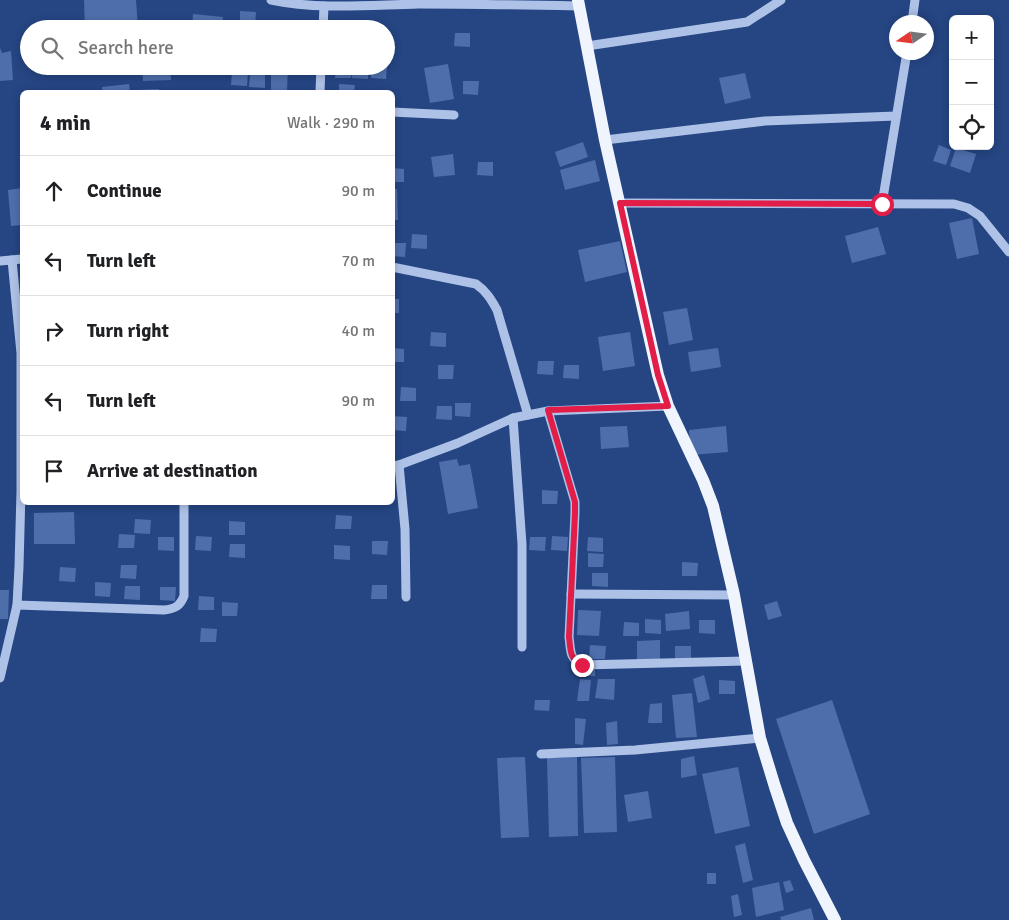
<!DOCTYPE html>
<meta charset="utf-8">
<style>
body{margin:0;font-family:Signika,sans-serif;background:#f6f6f6;color:#202124}
.controls{position:absolute;right:15px;top:15px;display:grid;overflow:hidden;border-radius:8px;box-shadow:0 2px 8px #0003}
.controls button{width:45px;height:45px;display:grid;place-items:center;padding:0;border:0;border-bottom:1px solid #e0e0e0;background:#fff;color:#202124;font:25px sans-serif}
.compass{position:absolute;left:889px;top:15px;width:45px;height:45px;border-radius:50%;background:#fff;box-shadow:0 2px 8px #0003;rotate:257deg}
.stop{position:absolute;width:15px;height:15px;margin:-11px;border:4px solid #e11d48;border-radius:50%;background:#fff}
.stop.end{background:#e11d48;border-color:#fff;box-shadow:0 1px 5px #0008}
.list{margin:0;padding:0;list-style:none}
h2{display:flex;justify-content:space-between;align-items:center;height:65px;margin:0;padding:0 20px;font-size:21px}
h2 small{font-size:16px;font-weight:400;color:#757577}
.list li{display:grid;grid-template-columns:32px 1fr auto;gap:15px;align-items:center;box-sizing:border-box;height:70px;padding:0 20px;border-top:1px solid #e0e0e0}
.list b{display:block;font-size:19px;white-space:nowrap}
.list em{font-size:16px;font-style:normal;color:#757577}
.icon{flex:none;width:28px;height:28px;fill:none;stroke:currentColor;stroke-width:2;stroke-linecap:round;stroke-linejoin:round}
.map{position:relative;flex:none;width:1009px;height:920px;overflow:hidden}
.search{position:absolute;background:#fff;box-shadow:0 2px 8px #0003;left:20px;top:20px;width:375px;height:55px;display:flex;align-items:center;gap:12px;box-sizing:border-box;padding:0 18px;border-radius:28px;color:#757577;font-size:19px}
.panel{position:absolute;background:#fff;box-shadow:0 2px 8px #0003;left:20px;top:90px;width:375px;height:415px;border-radius:8px}
.map>svg:first-child{display:block}
.building{fill:#4e6eab}
.lines{fill:none;stroke-linecap:round;stroke-linejoin:round}
.minor{stroke:#aec2e7;stroke-width:9}
.major{stroke:#f0f4fd;stroke-width:12}
.route{stroke:#e11d48;stroke-width:6}
</style>
<div class="map">
<svg width="1009" height="920" viewBox="0 0 1009 920">
<rect width="100%" height="100%" fill="#254583"/>
<!-- building -->
<g class="building">
<path d="M84,0H136L138,29H85Z"/>
<path d="M240,11L256,12L255,26L240,25Z"/>
<path d="M193,14L223,17L222,29H192Z"/>
<path d="M169,21V29H141V22Z"/>
<path d="M455,33H470V47L454,46Z"/>
<path d="M0,48L2,53L11,51L13,80L0,81Z"/>
<path d="M448,64L454,99L430,103L424,68Z"/>
<path d="M94,66H128V68L94,71Z"/>
<path d="M142,66H170L171,80L143,81Z"/>
<path d="M271,66H288L287,91H271Z"/>
<path d="M336,66H352L351,78H335Z"/>
<path d="M353,66H368V79L352,78Z"/>
<path d="M371,66H387L386,79L371,78Z"/>
<path d="M232,72H248L247,86L231,85Z"/>
<path d="M745,73L751,98L725,104L719,78Z"/>
<path d="M250,74H265V88L249,87Z"/>
<path d="M463,81H479L478,95L463,94Z"/>
<path d="M129,84L130,92H102V87Z"/>
<path d="M339,84L355,85L354,92H339Z"/>
<path d="M159,89V92H135V90Z"/>
<path d="M583,142L588,157L560,167L555,152Z"/>
<path d="M939,145L951,150L946,165L933,161Z"/>
<path d="M956,148L976,154L970,173L950,166Z"/>
<path d="M453,154L455,175L434,177L431,157Z"/>
<path d="M595,160L600,181L565,190L560,170Z"/>
<path d="M478,162H493V176L477,175Z"/>
<path d="M392,168L404,169V182H392Z"/>
<path d="M22,188V225L11,226L8,190Z"/>
<path d="M392,189H397L398,220H392Z"/>
<path d="M972,218L979,254L957,259L949,223Z"/>
<path d="M878,227L886,254L852,263L845,236Z"/>
<path d="M412,234L427,235V249L411,248Z"/>
<path d="M620,241L627,272L585,282L578,250Z"/>
<path d="M392,243H406L405,257L392,256Z"/>
<rect x="392" y="299" width="7" height="14"/>
<path d="M687,308L693,340L669,345L663,312Z"/>
<path d="M431,332L446,333V347L430,346Z"/>
<path d="M630,332L635,366L603,371L598,337Z"/>
<path d="M392,348L404,349V362H392Z"/>
<path d="M718,348L721,367L691,372L688,352Z"/>
<path d="M538,361H554L553,375L537,374Z"/>
<path d="M438,365H454L453,379H438Z"/>
<path d="M564,365H579V379L563,378Z"/>
<path d="M401,387L416,388V401H400Z"/>
<path d="M455,403H471L470,417L455,416Z"/>
<path d="M437,406H452V420L436,419Z"/>
<path d="M392,416L407,417L406,431L392,430Z"/>
<path d="M627,426L629,447L601,449L600,427Z"/>
<path d="M726,426L728,452L691,455L689,430Z"/>
<path d="M457,459L459,466L470,464L478,508L448,514L439,462Z"/>
<path d="M542,490L558,491L557,504H542Z"/>
<path d="M74,512L75,544H34V513Z"/>
<path d="M336,515L352,516L351,529H335Z"/>
<path d="M135,519L151,520L150,534L134,533Z"/>
<path d="M229,521L245,522V535H229Z"/>
<path d="M119,534L135,535L134,548H118Z"/>
<path d="M196,536L212,537L211,551L195,550Z"/>
<path d="M552,536L568,537L567,551L551,550Z"/>
<path d="M158,537H174V551L158,550Z"/>
<path d="M530,537H546L545,551L529,550Z"/>
<path d="M588,537L603,538V552L587,551Z"/>
<path d="M372,541H388L387,555L372,554Z"/>
<path d="M230,544H245V558L229,557Z"/>
<path d="M334,545L350,546V560L334,559Z"/>
<path d="M588,553L604,554L603,567H588Z"/>
<path d="M682,562L698,563L697,576H682Z"/>
<path d="M121,565H137L136,579L120,578Z"/>
<path d="M60,567L76,568L75,582L59,581Z"/>
<path d="M592,573H608V587L592,586Z"/>
<path d="M95,582L111,583L110,597L95,596Z"/>
<path d="M372,585H387V599H371Z"/>
<path d="M125,586H140V600L124,599Z"/>
<path d="M160,587H176L175,601L160,600Z"/>
<path d="M0,590H9L8,619H0Z"/>
<path d="M199,596L214,597V610H198Z"/>
<path d="M777,601L782,616L768,620L764,605Z"/>
<path d="M222,602L238,603L237,616H222Z"/>
<path d="M578,610L601,611L599,636L577,635Z"/>
<path d="M689,611L690,629L666,631L665,614Z"/>
<path d="M645,619L661,620V634L645,633Z"/>
<path d="M699,620H715V634L699,633Z"/>
<path d="M624,622L639,623V636H623Z"/>
<path d="M201,628L217,629L216,642H200Z"/>
<path d="M660,640V659L637,660V641Z"/>
<path d="M590,645L606,646L605,659H589Z"/>
<rect x="675" y="646" width="16" height="14"/>
<path d="M595,669V676H584V670Z"/>
<path d="M704,675L710,699L698,703L693,679Z"/>
<path d="M580,679L591,680L589,701H577Z"/>
<path d="M598,679H615L614,700L595,698Z"/>
<path d="M719,680L735,681V694H719Z"/>
<path d="M692,693L697,737L676,738L672,695Z"/>
<path d="M535,700H550L549,711L534,710Z"/>
<path d="M832,700L870,814L814,834L776,719Z"/>
<path d="M662,703V723H648L650,704Z"/>
<path d="M575,718L586,719L583,745L575,744Z"/>
<path d="M617,721L618,744L607,745L606,723Z"/>
<path d="M694,756L697,775L681,778V759Z"/>
<path d="M525,757L529,837L501,838L497,758Z"/>
<path d="M577,757L578,836L549,837L547,758Z"/>
<path d="M615,757L617,832L584,833L581,758Z"/>
<path d="M738,767L750,826L715,834L702,774Z"/>
<path d="M648,791L652,818L628,822L624,795Z"/>
<path d="M745,843L753,880L743,883L735,846Z"/>
<rect x="707" y="873" width="9" height="11"/>
<path d="M790,880L794,890L786,893L783,882Z"/>
<path d="M779,882L784,910L756,917L752,888Z"/>
<path d="M738,894L742,915L734,917L731,896Z"/>
<path d="M811,908L814,920H781L780,917Z"/>
</g>
<g class="lines">
<!-- minor -->
<g class="minor">
<path d="M271,0C319,10 369,5 419,4C472,4 525,5 578,6"/>
<path d="M912,22L915,0"/>
<path d="M323,29L324,6"/>
<path d="M587,46L747,22L781,0"/>
<path d="M320,92L321,66"/>
<path d="M392,112L454,115"/>
<path d="M605,140L765,121L896,116"/>
<path d="M620,203L954,204L968,208L980,216L1009,252"/>
<path d="M882,204L907,52"/>
<path d="M0,261L22,259"/>
<path d="M392,267L476,284C486,291 491,299 497,310L528,415"/>
<path d="M548,411L575,502V513L569,637C571,651 569,658 582,665L745,661"/>
<path d="M513,418L522,544V647"/>
<path d="M399,465L405,529L406,597"/>
<path d="M392,466L399,465L458,443L513,418L548,411L668,406"/>
<path d="M571,594L734,595"/>
<path d="M17,605L164,610C175,609 180,606 184,596V502"/>
<path d="M0,678L17,605L19,567L21,491V353L12,260"/>
<path d="M541,754L635,750L760,738"/>
</g>
<!-- major -->
<path class="major" d="M578,0L605,140L658,375L668,406L703,480L713,506L734,595L760,738L775,787L787,823L804,860L835,920"/>
</g>
<g class="lines">
<!-- route -->
<path class="route" d="M582,665C569,658 571,651 569,637L575,513V502L548,410L668,406L658,375L620,203L882,204"/>
</g>
</svg>
<div class="controls">
<button>+</button>
<button>−</button>
<button><svg class="icon" aria-label="locate" viewBox="0 0 24 24"><circle cx="12" cy="12" r="6"/><path d="M12 2v4M12 18v4M2 12h4M18 12h4"/></svg></button>
</div>
<svg class="compass" viewBox="-18 -18 36 36"><path d="M0-13l5 13h-10z" fill="#e53935"/><path d="M0 13l5-13h-10z" fill="#757577"/></svg>
<div class="stop" style="left:882px;top:204px"></div>
<div class="stop end" style="left:582px;top:665px"></div>
<div class="search"><svg class="icon" aria-label="search" viewBox="0 0 24 24"><circle cx="10" cy="10" r="6"/><path d="M15 15l6 6"/></svg>Search here</div>
<section class="panel">
<h2>4 min<small>Walk · 290 m</small></h2>
<ul class="list">
<li><svg class="icon" aria-label="ahead" viewBox="0 0 24 24"><path d="M12 20V5M6 11l6-6 6 6"/></svg><div><b>Continue</b></div><em>90 m</em></li>
<li><svg class="icon" aria-label="left" viewBox="0 0 24 24"><path d="M17 20v-9H6M10 6l-5 5 5 5"/></svg><div><b>Turn left</b></div><em>70 m</em></li>
<li><svg class="icon" aria-label="right" viewBox="0 0 24 24"><path d="M7 20v-9h11M14 6l5 5-5 5"/></svg><div><b>Turn right</b></div><em>40 m</em></li>
<li><svg class="icon" aria-label="left" viewBox="0 0 24 24"><path d="M17 20v-9H6M10 6l-5 5 5 5"/></svg><div><b>Turn left</b></div><em>90 m</em></li>
<li><svg class="icon" aria-label="arrive" viewBox="0 0 24 24"><path d="M6 21V4h12l-3 4 3 4H6"/></svg><div><b>Arrive at destination</b></div></li>
</ul>
</section>
</div>
